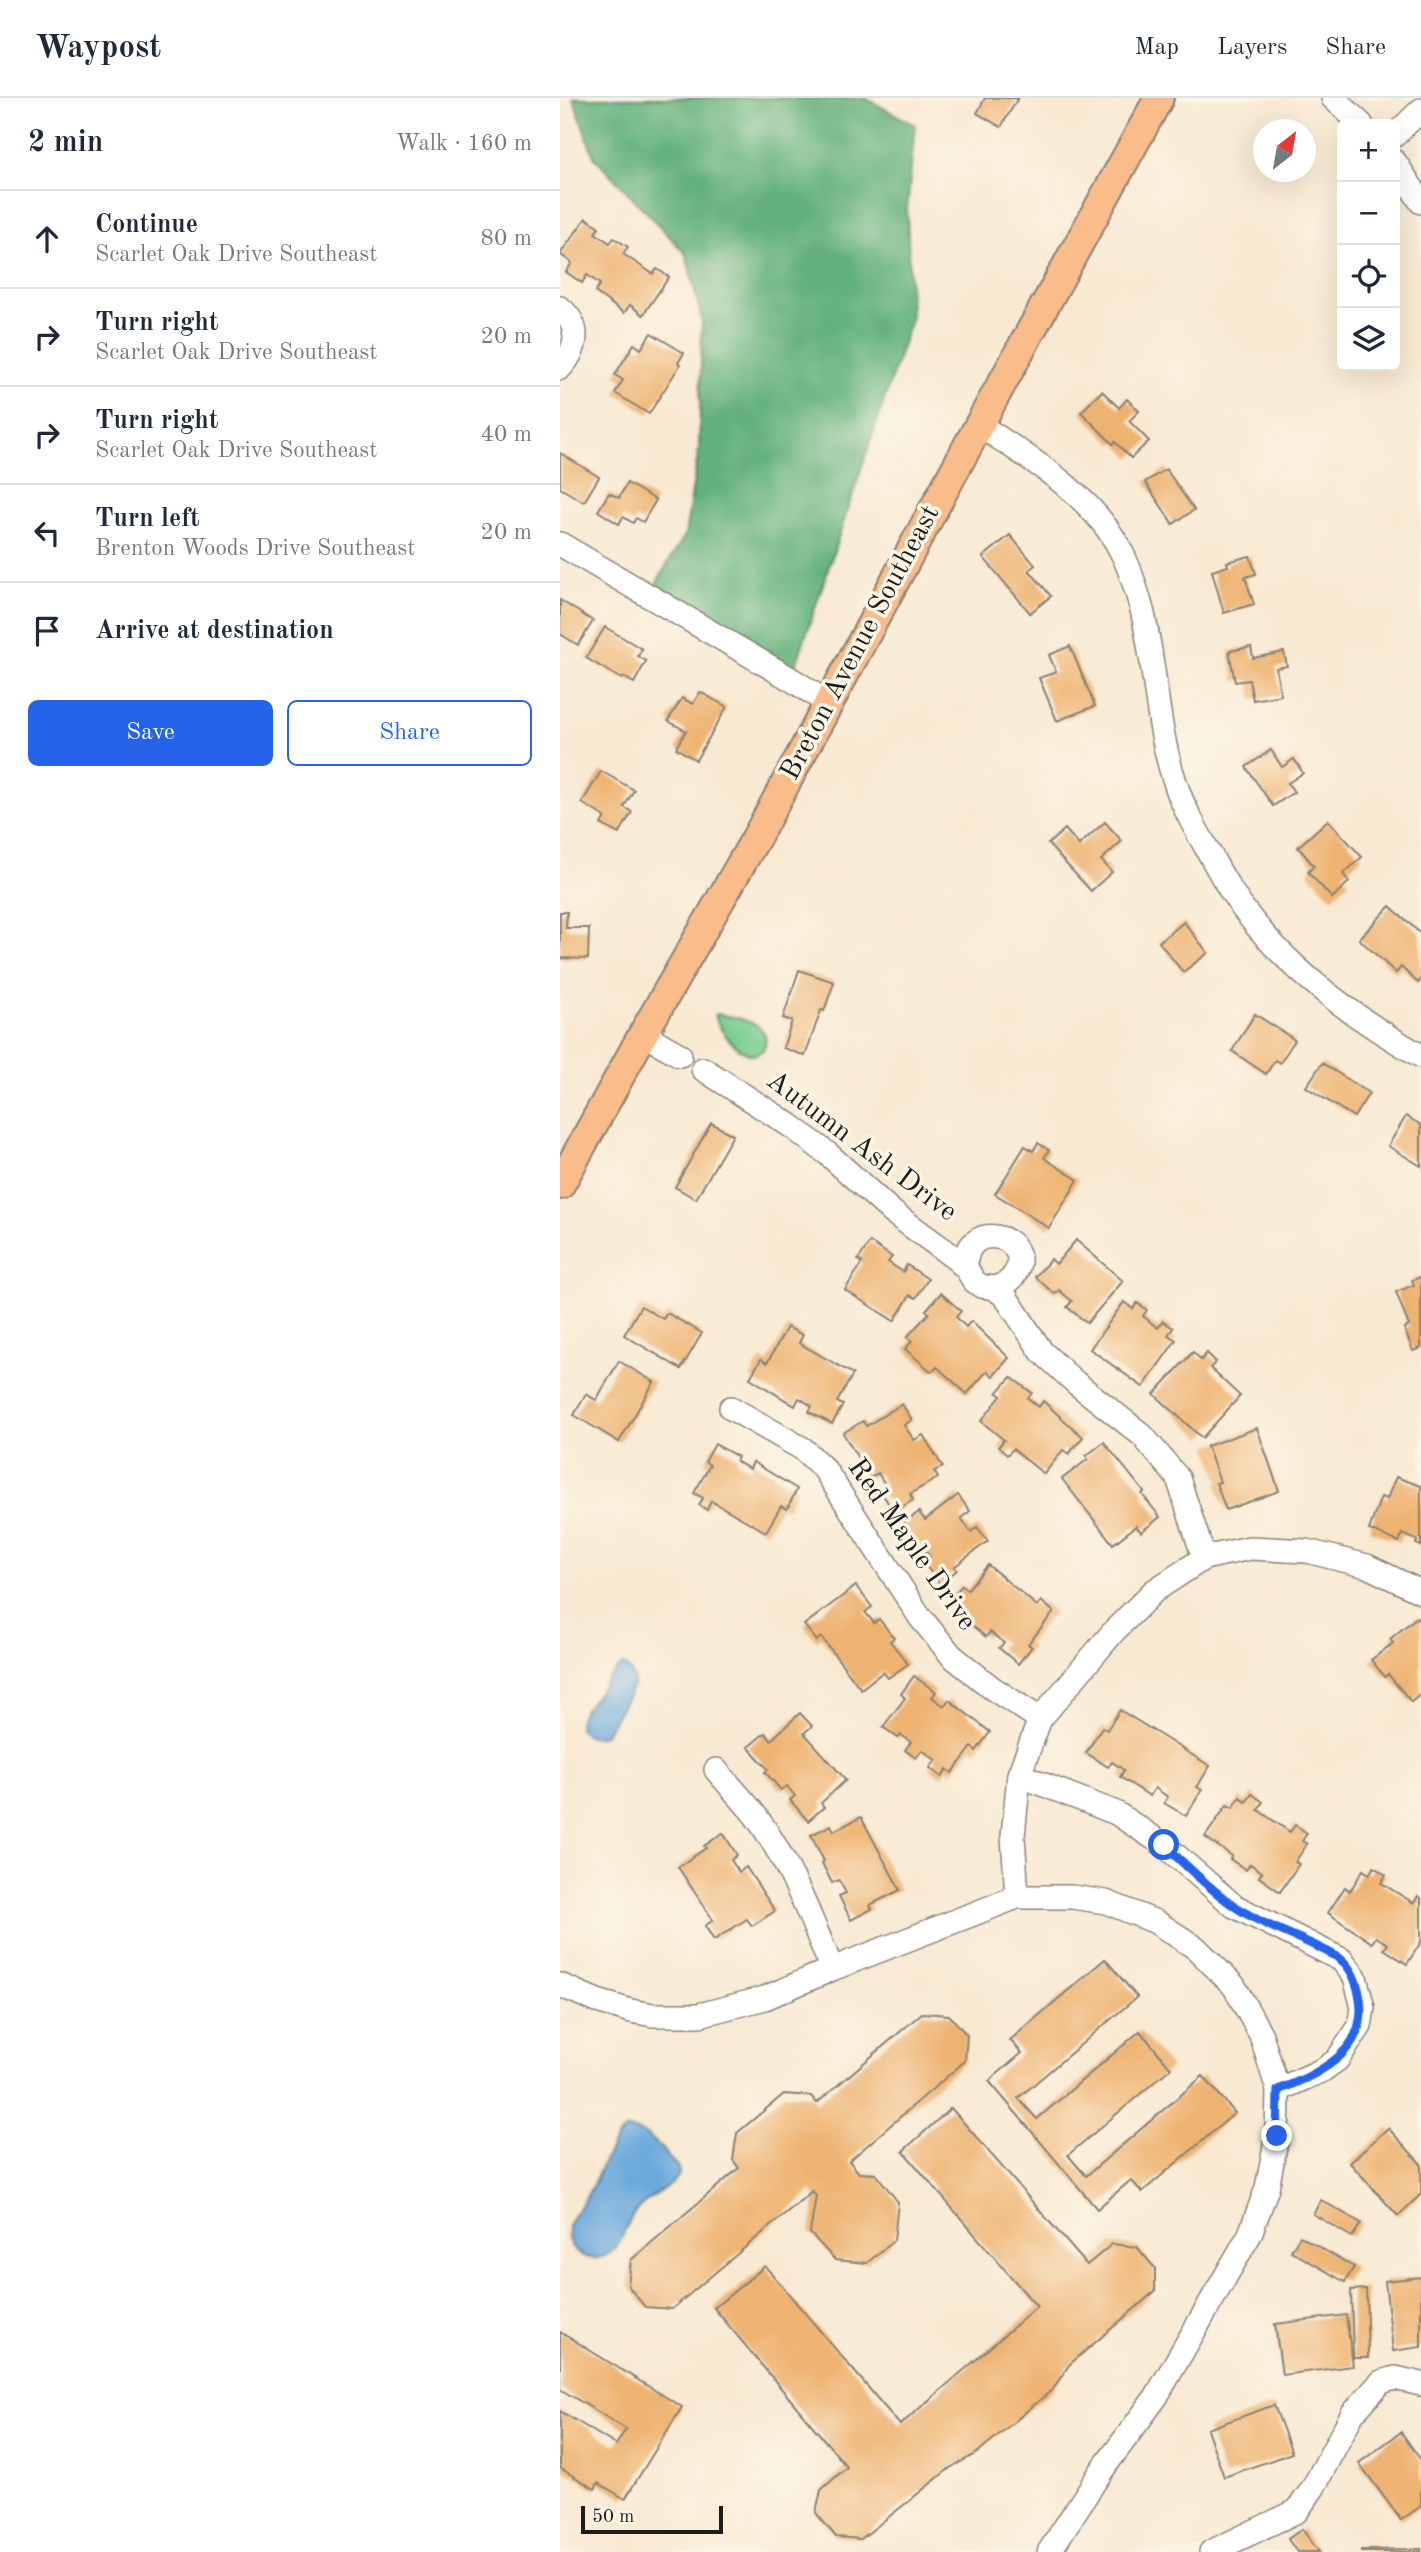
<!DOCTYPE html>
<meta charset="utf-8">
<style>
body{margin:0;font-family:"Old Standard TT",serif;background:#f2f2f3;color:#1f2937}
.controls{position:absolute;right:21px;top:21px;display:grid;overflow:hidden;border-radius:10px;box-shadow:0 7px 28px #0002}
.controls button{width:63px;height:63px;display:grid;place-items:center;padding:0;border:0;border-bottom:2px solid #e0e1e3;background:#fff;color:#1f2937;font:35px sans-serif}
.compass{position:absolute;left:693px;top:21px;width:63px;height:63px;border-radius:50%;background:#fff;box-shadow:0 7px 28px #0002;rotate:31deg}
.scale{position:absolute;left:21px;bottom:18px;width:142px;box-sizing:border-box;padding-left:7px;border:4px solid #1c1c1c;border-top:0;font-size:19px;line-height:24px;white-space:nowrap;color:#1c1c1c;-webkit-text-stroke:5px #fcf5e5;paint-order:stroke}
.stop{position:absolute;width:21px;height:21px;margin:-16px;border:5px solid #2563eb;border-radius:50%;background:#fff}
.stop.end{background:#2563eb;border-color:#fff;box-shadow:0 2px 7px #0008}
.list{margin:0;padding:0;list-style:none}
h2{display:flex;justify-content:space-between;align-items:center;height:91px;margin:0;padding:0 28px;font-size:30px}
h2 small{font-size:23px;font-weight:400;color:#747a83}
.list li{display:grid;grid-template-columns:46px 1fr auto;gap:21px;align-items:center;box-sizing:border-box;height:98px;padding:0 28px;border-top:2px solid #e0e1e3}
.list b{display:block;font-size:26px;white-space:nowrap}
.list p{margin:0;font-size:23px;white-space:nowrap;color:#747a83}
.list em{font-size:23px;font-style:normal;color:#747a83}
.actions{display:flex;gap:14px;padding:21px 28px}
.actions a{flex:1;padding:16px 0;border:2px solid #2563eb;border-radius:10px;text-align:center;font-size:24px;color:#2563eb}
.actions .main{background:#2563eb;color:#fff}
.icon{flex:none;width:38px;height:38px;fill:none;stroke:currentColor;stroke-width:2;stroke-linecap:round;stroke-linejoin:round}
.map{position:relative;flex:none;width:861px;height:2454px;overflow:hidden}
header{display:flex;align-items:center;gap:42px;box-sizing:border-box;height:98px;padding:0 35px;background:#fff;border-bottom:2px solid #e0e1e3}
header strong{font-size:33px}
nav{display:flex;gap:38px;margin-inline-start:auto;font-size:24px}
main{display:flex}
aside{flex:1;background:#fff}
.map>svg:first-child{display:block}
.green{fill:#79ce92;stroke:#4a7557;stroke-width:2}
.forest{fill:#62b17c;stroke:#3f664c;stroke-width:2}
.water{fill:#6ba9dd;stroke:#44627c;stroke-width:2}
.building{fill:#eeb371}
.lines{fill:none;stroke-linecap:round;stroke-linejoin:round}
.minor-casing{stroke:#8a8277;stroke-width:26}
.major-casing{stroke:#8a8277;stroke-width:32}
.minor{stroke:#fff;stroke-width:23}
.major{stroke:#f9bc8a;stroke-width:28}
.route{stroke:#2563eb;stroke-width:9}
.labels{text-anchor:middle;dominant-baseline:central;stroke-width:7;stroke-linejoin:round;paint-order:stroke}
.street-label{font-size:28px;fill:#1c1c1c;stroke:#fcf5e5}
</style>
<header>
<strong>Waypost</strong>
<nav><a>Map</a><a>Layers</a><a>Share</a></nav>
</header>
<main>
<aside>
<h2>2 min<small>Walk · 160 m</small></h2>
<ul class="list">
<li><svg class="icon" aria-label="ahead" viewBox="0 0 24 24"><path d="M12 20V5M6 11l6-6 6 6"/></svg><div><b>Continue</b><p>Scarlet Oak Drive Southeast</p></div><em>80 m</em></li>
<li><svg class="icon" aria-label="right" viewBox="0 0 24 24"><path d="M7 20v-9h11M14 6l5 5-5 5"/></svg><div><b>Turn right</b><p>Scarlet Oak Drive Southeast</p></div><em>20 m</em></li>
<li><svg class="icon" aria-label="right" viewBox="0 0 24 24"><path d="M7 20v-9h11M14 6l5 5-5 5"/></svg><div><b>Turn right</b><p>Scarlet Oak Drive Southeast</p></div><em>40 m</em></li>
<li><svg class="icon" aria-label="left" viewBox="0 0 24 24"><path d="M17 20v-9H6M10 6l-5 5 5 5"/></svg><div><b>Turn left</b><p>Brenton Woods Drive Southeast</p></div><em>20 m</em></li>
<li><svg class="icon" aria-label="arrive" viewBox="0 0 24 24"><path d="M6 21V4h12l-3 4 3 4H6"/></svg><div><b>Arrive at destination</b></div></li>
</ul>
<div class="actions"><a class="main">Save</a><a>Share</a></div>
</aside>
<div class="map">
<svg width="861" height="2454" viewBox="0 0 861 2454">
<rect width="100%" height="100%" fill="#fcf5e5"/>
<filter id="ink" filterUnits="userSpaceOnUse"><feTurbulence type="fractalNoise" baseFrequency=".0143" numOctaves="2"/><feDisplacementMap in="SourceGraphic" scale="14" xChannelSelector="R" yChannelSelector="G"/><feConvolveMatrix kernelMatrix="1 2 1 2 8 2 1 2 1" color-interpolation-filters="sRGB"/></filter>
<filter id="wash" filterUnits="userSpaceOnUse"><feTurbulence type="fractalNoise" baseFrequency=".00686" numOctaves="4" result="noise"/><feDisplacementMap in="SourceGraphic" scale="28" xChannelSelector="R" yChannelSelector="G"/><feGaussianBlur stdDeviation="1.57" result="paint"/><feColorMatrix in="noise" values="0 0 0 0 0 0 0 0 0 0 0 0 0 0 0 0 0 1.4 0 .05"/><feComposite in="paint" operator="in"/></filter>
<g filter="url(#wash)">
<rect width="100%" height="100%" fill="#f8e9d2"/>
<!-- green -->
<path class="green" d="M155,916C173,919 217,924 203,952L194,957C177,955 158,932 155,916Z"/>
<!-- forest -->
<path class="forest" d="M13,0H305L355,27L347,112L351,221L235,570L95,487L125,437L139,351L142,222L126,156L34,59Z"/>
<!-- water -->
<g class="water">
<path d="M63,1567C72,1573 75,1578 73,1589L45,1637C34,1641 27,1638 19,1631C18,1613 31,1605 40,1592C48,1582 52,1574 63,1567Z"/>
<path d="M68,2031C88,2034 97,2044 108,2059C114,2066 119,2066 119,2077C110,2092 89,2096 75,2114C66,2125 64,2141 54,2151C36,2170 4,2158 8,2130C9,2121 19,2111 24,2103C35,2087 52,2036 68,2031Z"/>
</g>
<g id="blocks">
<!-- building -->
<g class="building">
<path d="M425,0H458L441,29L417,15Z"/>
<path d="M26,120L39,129L35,135L50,145L54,140L68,149L63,156L93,176L97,171L109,179L83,217L70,207L64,215L35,194L40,186L27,177L22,185L6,174L12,165L0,156Z"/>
<path d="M91,235L124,255L118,265L120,267L89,316L55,295L63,282L55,277L74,246L81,251Z"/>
<path d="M542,293L559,310L567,301L579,313L569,323L589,343L571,360L555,344L553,346L521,314Z"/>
<path d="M0,355L39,379L24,404L0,390Z"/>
<path d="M606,371L634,412L613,426L585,384Z"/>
<path d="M67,385L96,402L83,424L76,420L73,425L63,419L59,426L38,413L49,395L59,400Z"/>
<path d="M450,437L475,467L469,472L491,498L470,515L423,459Z"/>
<path d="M690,458L696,476L685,479L694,506L664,515L652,473L668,468L667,464Z"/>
<path d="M0,502L33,523L18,547L0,536Z"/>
<path d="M45,529L82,551L78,558L86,563L74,585L64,579L62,581L26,560Z"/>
<path d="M510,548L535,608L497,623L479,580L496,574L489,557Z"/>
<path d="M691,549L693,560L724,554L727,568L716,570L721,597L693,602L689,582L675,584L669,553Z"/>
<path d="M140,594L167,609L136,662L116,650L126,633L108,623L122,600L133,606Z"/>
<path d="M711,652L722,669L734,661L743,675L728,685L734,694L713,708L686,669Z"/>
<path d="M41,673L74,692L64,709L72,714L59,736L41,726L45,719L22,705Z"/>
<path d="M768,722L802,759L783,776L789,784L772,800L748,774L754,768L738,749Z"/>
<path d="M545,724L562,743L541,762L552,774L531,793L488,746L505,731L519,747Z"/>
<path d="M830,808L861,836V881L858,885L841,869L836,875L799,841Z"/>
<path d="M0,814H7L6,830H29L28,861L0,860Z"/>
<path d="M624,824L648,855L623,874L599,844Z"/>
<path d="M239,872L274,884L264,913L261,912L245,958L223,950L232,923L223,920Z"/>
<path d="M695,916L735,942L720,965L715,962L706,976L672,953Z"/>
<path d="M762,965L809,995L794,1019L746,989Z"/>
<path d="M846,1018L861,1027V1068L828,1048Z"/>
<path d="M151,1025L173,1037L136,1101L115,1089Z"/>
<path d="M478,1045L489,1052L484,1060L518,1082L489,1130L435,1096L465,1048L473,1053Z"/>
<path d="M516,1142L563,1183L527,1225L507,1209L512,1203L499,1192L495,1196L475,1179L491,1161L496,1166Z"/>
<path d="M310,1144L332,1159L328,1164L343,1174L347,1167L368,1181L356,1200L350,1197L334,1223L285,1192L302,1165L298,1162Z"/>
<path d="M861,1179V1250L853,1253L844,1230L849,1228L836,1194L854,1187L852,1182Z"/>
<path d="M381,1195L401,1213L396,1219L406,1229L411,1223L449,1260L433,1278L427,1273L407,1296L377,1269L372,1274L345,1251L352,1243L347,1239L369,1215L366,1212Z"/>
<path d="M564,1204L573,1211L577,1205L587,1212L583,1218L598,1230L603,1223L613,1230L608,1237L616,1242L583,1289L530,1251Z"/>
<path d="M81,1208L103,1221L107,1215L142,1235L121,1271L64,1237Z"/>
<path d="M227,1229L243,1237L239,1245L293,1276L277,1304L283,1307L272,1326L249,1314L252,1308L239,1300L235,1308L190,1280L201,1261L207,1265Z"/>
<path d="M633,1254L641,1262L647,1255L656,1264L650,1270L680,1298L642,1340L594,1296Z"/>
<path d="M59,1263L94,1284L59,1344L14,1317L26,1296L36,1302Z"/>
<path d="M451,1279L472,1295L468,1300L479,1309L483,1303L523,1339L509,1356L503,1352L484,1376L453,1351L447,1357L438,1349L444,1342L421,1323L441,1298L437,1295Z"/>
<path d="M342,1306L352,1322L344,1327L354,1342L363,1337L383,1369L374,1373L378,1380L350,1396L353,1402L334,1414L320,1392L326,1388L318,1375L310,1380L283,1335L303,1323L306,1328Z"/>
<path d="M697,1330L719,1393L666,1412L656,1385L660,1384L647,1348Z"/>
<path d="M544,1344L584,1394L582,1396L600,1419L581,1434L576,1428L553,1446L502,1381L528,1361L526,1358Z"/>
<path d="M155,1346L178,1359L176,1363L190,1371L193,1364L237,1391L227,1411L221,1408L206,1434L151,1403L147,1412L139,1407L143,1400L134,1395L150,1367L145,1364Z"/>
<path d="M836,1379L861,1388V1448L856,1446L857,1442L842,1436L839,1444L809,1432L821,1399L827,1401Z"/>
<path d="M398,1397L410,1413L401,1420L411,1434L417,1429L428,1443L394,1469L397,1472L380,1486L363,1464L370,1459L360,1446L356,1448L340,1428L359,1414L365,1422Z"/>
<path d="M428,1467L477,1508L481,1503L494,1514L468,1546L472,1549L458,1566L439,1550L444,1545L430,1534L426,1539L409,1525L411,1523L388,1504L402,1487L407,1492Z"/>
<path d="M296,1488L312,1509L305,1514L314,1525L319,1521L334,1540L330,1543L348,1566L328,1580L323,1574L301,1591L261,1539L257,1543L244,1527Z"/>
<path d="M857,1519L861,1524V1596L851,1604L828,1576L825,1579L811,1562L833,1545L830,1541Z"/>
<path d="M354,1578L376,1594L372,1599L384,1608L389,1602L430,1634L416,1653L412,1649L392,1675L387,1671L382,1679L370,1670L376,1662L362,1652L356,1660L345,1652L351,1644L341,1637L338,1640L323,1629L345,1600L341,1596Z"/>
<path d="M560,1612L650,1668L637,1689L642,1692L626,1718L604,1705L608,1699L595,1690L590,1698L560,1679L564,1672L552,1664L548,1669L526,1655L542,1629L547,1632Z"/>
<path d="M240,1615L252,1628L244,1635L286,1682L261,1705L264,1709L248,1723L230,1702L235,1698L227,1688L221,1692L205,1674L208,1671L188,1649L205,1635L211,1642Z"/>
<path d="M692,1696L703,1704L698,1712L730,1734L735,1727L747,1735L742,1743L747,1746L735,1764L739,1766L720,1794L699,1779L702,1774L690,1766L686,1772L670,1761L672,1758L645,1739L667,1707L673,1710L680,1699L686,1704Z"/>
<path d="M301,1719L340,1792L310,1807L312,1811L291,1822L279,1798L286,1795L279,1782L272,1785L262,1765L264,1763L251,1737L271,1727L274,1733Z"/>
<path d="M163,1735L177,1757L171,1762L179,1774L186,1769L215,1813L192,1828L187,1821L154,1842L145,1828L153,1822L118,1769L146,1750L144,1748Z"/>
<path d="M814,1769L826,1777L821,1785L854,1805L858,1798L861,1800V1844L847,1866L824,1851L828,1846L816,1839L812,1845L768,1815L785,1789L790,1793L803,1772L809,1776Z"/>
<path d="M545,1861L577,1899L458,2000L477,2021L580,1933L611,1970L508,2057L526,2078L643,1978L675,2015L582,2094L571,2082L537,2111L429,1983L462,1955L450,1942Z"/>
<path d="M362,1915L389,1917L407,1937L405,1963L289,2063L299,2075L316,2076L338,2104L334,2142L307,2165L275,2162L250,2135L256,2098L252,2093L112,2211L85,2209L68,2188L71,2162L179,2070L173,2062L177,2035L224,1996L251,1998L257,2005Z"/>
<path d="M391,2010L527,2167L552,2146L577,2149L595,2170V2193L509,2267L493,2291L417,2355L390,2370L301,2441L276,2439L256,2415L261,2392L287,2369L154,2210L205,2168L340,2327L477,2209L343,2053Z"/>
<path d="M828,2030L861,2066V2096L838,2118L790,2065Z"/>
<path d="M761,2102L801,2125L792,2139L753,2116Z"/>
<path d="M740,2138L794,2169L785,2184L731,2153Z"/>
<path d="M861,2179V2249L833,2253L825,2183Z"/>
<path d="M806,2191L808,2260H793L791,2192Z"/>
<path d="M786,2217L793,2268L722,2277L715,2226Z"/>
<path d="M0,2234L122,2309L65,2401L38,2385L35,2391L0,2370V2313L56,2347L66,2331L0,2291Z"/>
<path d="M714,2307L732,2355L664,2379L647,2331Z"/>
<path d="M841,2334L861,2362V2408L841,2422L799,2365Z"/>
<path d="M742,2431L759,2454H737L728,2441Z"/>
<path d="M861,2451V2454H801V2452Z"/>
</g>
</g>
</g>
<g filter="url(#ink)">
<use href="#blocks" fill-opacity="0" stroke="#8a8277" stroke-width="2"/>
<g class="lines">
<defs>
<g id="minor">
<path d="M773,0L801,26"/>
<path d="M835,37L861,12"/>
<path d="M835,64L861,104"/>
<path d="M0,210C22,228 18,251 0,270"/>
<path d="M419,327C471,361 535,398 563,457C571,473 577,494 582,512C596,568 596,629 615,684C622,707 635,730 647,751C655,765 662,779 671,793C716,864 789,917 861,958"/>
<path d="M0,446L234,583L268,605"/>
<path d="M83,936L120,957"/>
<path d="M143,971L231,1028L268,1056L332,1114L396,1161L406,1170L414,1183L421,1188L434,1190L445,1198L482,1254L516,1285L582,1337L618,1380L644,1460"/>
<path d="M406,1170C403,1119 474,1137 456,1174C451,1184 444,1187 434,1190"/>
<path d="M171,1310L243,1351L265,1372L360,1519L392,1558L432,1590L480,1621"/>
<path d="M156,1672C169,1687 183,1702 195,1717C229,1763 250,1818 272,1871"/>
<path d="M459,1677L556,1715L604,1747L674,1808L782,1862L795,1879L803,1910L800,1928L777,1962L763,1972L718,1992"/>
<path d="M457,1799L453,1738L459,1677L480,1621L554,1533L594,1493L644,1460L690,1450L747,1453L807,1468L861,1494"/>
<path d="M0,1887L37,1903L71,1913L93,1917H139L205,1900L272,1871L457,1799H512L546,1804L596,1824L636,1850L674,1888L701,1937L718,1992L717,2038L707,2090L690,2136L596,2299L542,2372L489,2454"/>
<path d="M651,2454L737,2413L753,2390L793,2315L821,2284L835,2280L861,2286"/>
</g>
<path id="major" d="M0,1087L83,936L196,740L419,327L599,0"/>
</defs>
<!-- minor casing -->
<use href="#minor" class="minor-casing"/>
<!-- major casing -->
<use href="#major" class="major-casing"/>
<!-- minor -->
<use href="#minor" class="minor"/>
<!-- major -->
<use href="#major" class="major"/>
</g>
</g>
<g class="lines" filter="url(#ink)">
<!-- route -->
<path class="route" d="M604,1747C626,1767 648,1790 673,1807C705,1830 746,1840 779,1860C789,1867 795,1880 798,1891C814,1950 763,1974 718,1992L717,2038"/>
</g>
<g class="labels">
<!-- street labels -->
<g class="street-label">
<text transform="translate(301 545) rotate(-62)">Breton Avenue Southeast</text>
<text transform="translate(301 1049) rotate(37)">Autumn Ash Drive</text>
<text transform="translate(351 1447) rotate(55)">Red Maple Drive</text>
</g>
</g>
</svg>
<div class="controls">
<button>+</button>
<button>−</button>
<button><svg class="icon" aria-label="locate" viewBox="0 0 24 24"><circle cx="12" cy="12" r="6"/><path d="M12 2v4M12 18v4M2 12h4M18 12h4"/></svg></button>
<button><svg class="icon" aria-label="layers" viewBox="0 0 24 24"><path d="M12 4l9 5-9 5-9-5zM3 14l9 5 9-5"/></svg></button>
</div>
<svg class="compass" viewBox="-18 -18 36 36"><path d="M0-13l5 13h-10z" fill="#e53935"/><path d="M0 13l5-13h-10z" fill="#747a83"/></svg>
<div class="scale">50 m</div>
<div class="stop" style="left:604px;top:1747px"></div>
<div class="stop end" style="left:717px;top:2038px"></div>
</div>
</main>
